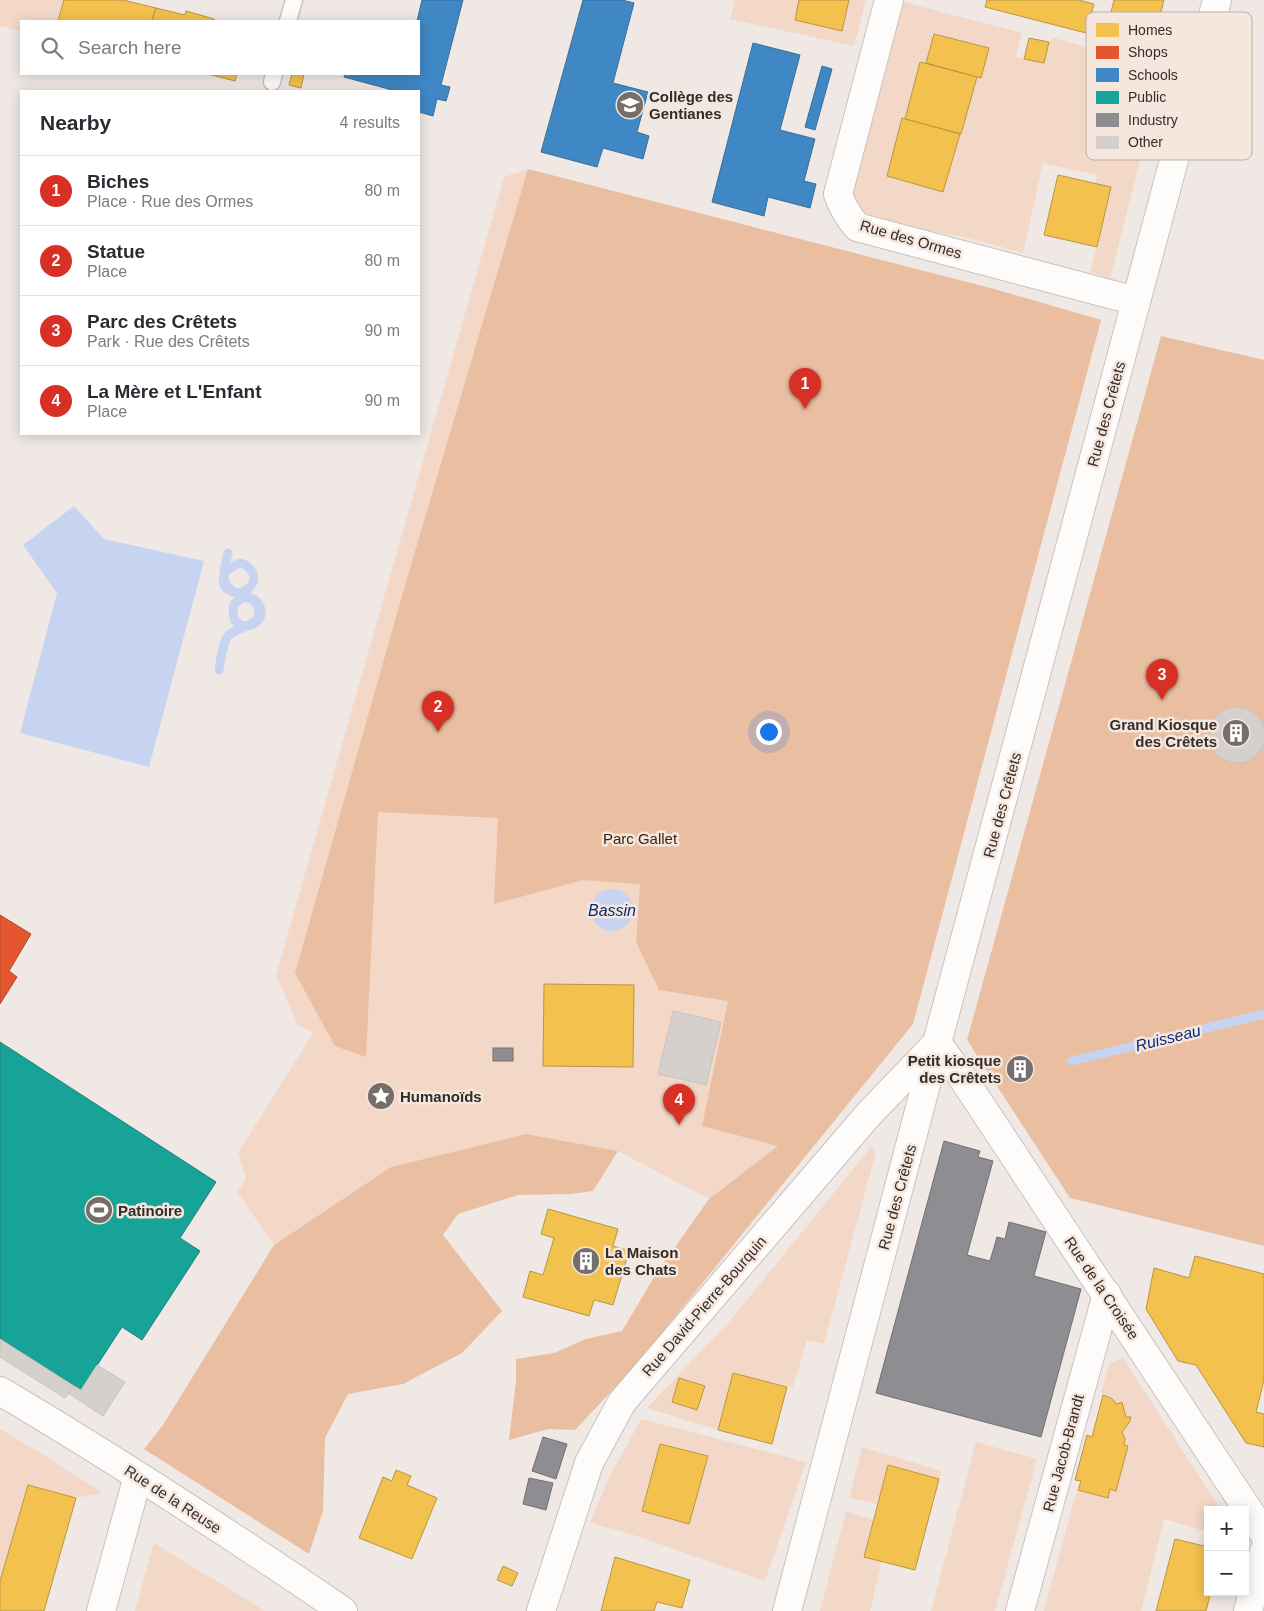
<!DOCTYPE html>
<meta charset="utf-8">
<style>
body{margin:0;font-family:Arial,sans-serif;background:#f2f2f3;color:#2b2b33}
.controls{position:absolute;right:15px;bottom:15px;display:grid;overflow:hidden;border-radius:0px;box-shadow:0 2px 12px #0003}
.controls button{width:45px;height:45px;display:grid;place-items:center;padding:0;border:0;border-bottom:1px solid #e1e1e2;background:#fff;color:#2b2b33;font:25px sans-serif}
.you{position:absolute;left:768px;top:731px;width:18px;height:18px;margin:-12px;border:4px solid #fff;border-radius:50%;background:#1a73e8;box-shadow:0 0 0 8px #1a73e833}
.badge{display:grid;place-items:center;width:32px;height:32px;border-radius:50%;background:#d93025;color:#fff;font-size:16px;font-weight:700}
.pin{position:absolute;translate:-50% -41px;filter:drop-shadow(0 1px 2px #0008)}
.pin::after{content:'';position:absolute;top:26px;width:18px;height:15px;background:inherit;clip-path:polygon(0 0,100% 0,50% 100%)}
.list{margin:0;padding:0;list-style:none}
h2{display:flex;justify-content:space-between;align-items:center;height:65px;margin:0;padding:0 20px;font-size:21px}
h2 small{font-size:16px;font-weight:400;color:#7c7c81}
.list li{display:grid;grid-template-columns:32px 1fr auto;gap:15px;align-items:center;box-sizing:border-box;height:70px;padding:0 20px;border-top:1px solid #e1e1e2}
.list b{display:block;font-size:19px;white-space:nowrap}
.list p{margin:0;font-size:16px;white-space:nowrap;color:#7c7c81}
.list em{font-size:16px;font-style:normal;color:#7c7c81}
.icon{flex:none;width:28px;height:28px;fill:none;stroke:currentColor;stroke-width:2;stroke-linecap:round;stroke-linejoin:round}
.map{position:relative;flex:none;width:1264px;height:1611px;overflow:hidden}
.search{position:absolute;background:#fff;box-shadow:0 2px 12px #0003;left:20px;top:20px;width:400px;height:55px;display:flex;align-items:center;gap:12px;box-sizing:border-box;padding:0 18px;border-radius:0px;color:#7c7c81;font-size:19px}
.panel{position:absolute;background:#fff;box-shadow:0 2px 12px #0003;left:20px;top:90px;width:400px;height:345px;border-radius:0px}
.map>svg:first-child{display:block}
.green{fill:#f3d8c7}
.forest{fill:#e9bea1}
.water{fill:#c7d4f1}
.homes{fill:#f2c14e;stroke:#b99543}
.shops{fill:#e4572e;stroke:#af4a2d}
.schools{fill:#3f88c5;stroke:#3b6d96}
.public{fill:#17a398;stroke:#1f8077}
.industry{fill:#8d8d92;stroke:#727073}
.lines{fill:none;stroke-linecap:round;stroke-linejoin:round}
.stream{stroke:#c7d4f1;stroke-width:9}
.building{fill:#d6d0cc;stroke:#c9c3bf}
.service-casing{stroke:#c8c2be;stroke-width:19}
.minor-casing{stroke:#c8c2be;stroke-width:30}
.tertiary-casing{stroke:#c8c2be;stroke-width:30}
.service{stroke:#fdfcfb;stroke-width:16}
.minor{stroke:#fdfcfb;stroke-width:28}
.tertiary{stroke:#fdfcfb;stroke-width:28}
.labels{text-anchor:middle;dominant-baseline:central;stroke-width:5;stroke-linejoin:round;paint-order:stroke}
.poi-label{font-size:15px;font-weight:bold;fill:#332d2a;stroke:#f6e7de;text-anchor:start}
.street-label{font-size:15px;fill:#332d2a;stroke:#f6e7de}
.park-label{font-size:15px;fill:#3e210c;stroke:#f6e7de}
.water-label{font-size:16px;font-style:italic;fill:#082c7a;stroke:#f6e7de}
.key{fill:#f6e7de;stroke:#bcafa8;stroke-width:1}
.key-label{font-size:14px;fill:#332d2a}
</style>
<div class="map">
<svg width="1264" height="1611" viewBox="0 0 1264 1611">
<rect width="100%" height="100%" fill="#f0e8e4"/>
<!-- green -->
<g class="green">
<path d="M0,0H64L58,21H21V31L0,26Z"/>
<path d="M735,0H799L795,20L842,31L849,0H866L854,46L730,19Z"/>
<path d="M904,2L1022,33L1016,57L1044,63L1049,42L1054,38L1164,68L1161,82L1136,75L1126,114L1150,121L1110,278L1090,272L1097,247L1095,184L1097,175L1043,163L1023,253C1006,248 988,243 971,239C933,230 887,227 853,206L851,189L874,115Z"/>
<path d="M528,169L994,289L1101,320L913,1024L778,1146L709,1199L618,1151L526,1134L391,1167L274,1245L237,1192L246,1179L238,1153L313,1033L298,1025L276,975L504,177Z"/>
<path d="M871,1147L876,1152L824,1344L807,1340L793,1387L733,1373L718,1430L647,1408L729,1322Z"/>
<path d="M1123,1358L1221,1510H1208V1532L1164,1519L1141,1611H1044L1075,1497L1078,1490L1107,1498L1110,1489L1117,1491L1128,1446L1124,1445L1125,1439L1122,1432L1129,1423L1131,1418L1126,1417L1122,1402L1117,1404L1111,1398L1103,1395L1101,1392L1109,1364Z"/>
<path d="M641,1419L806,1462L765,1581L628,1533L590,1523L608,1480Z"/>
<path d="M0,1429L42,1454L103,1493L76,1498L28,1485L0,1581Z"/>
<path d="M976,1442L1037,1459L995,1611H931Z"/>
<path d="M862,1447L941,1471L939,1479L888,1465L878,1504L849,1498Z"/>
<path d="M846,1511L874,1520L882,1561L870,1611H820Z"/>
<path d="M154,1543L265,1611H135Z"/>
</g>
<!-- forest -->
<g class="forest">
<path d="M528,169L994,289L1101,320L913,1024L635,1366L575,1430L548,1429L509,1440L516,1381V1359L554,1353L586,1339L622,1331L656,1274L709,1199L778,1146L702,1126L728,1001L659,990L636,942L640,884L583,880L494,904L498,818L378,812L366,1057L335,1046L295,973L406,582Z"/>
<path d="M1161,336L1264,360V1246L1070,1198L967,1040Z"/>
<path d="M526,1134L618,1151L593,1191L571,1194L518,1195L458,1214L443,1235L502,1311L462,1353L403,1384L348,1394L325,1438L323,1511L309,1554L144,1449L163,1425L274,1245L391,1167Z"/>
</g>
<!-- water -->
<g class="water">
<path d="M74,506L104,539L204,561L149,767L20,733L57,593L23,545Z"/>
<circle cx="612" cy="910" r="21"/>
</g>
<!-- homes -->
<g class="homes">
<path d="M64,0H123L156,8L152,21H58Z"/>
<path d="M799,0H849L842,31L795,20Z"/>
<path d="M987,0H1079L1094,4L1086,33L985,7Z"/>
<path d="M1114,0H1164L1150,53L1104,41Z"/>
<path d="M156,8L185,15L186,11L214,19L213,21H152Z"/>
<path d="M934,34L989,48L981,78L926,63Z"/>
<path d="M1029,38L1049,42L1044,63L1024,59Z"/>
<path d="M920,62L977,77L961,134L905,119Z"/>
<path d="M208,74H237L235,81Z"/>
<path d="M292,74H304L301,88L289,85Z"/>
<path d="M902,118L960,134L943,192L887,176Z"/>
<path d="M1058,175L1111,187L1097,247L1044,235Z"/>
<path d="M544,984L634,985L633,1067L543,1066Z"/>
<path d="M548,1209L618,1229L613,1246L629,1251L613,1305L594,1300L589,1316L523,1297L530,1271L543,1275L554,1238L541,1234Z"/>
<path d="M1195,1256L1264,1274V1380L1256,1412L1264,1414V1447L1246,1443L1196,1365L1178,1361L1146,1309L1154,1268L1189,1278Z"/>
<path d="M733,1373L787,1387L772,1444L718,1430Z"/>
<path d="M679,1378L705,1386L697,1410L672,1402Z"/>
<path d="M1103,1395L1111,1398L1117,1404L1122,1402L1126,1417H1131L1129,1423L1122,1432L1125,1439L1124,1445L1128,1446L1116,1491L1110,1489L1108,1498L1078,1490L1081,1481L1075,1480L1087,1435L1092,1437Z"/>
<path d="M660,1444L708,1456L689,1524L642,1511Z"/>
<path d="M888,1465L939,1479L915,1570L864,1557Z"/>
<path d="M396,1470L411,1476L407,1485L437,1498L412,1559L359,1538L383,1477L392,1481Z"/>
<path d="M28,1485L76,1498L44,1611H0V1581Z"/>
<path d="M1175,1539L1208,1547V1592H1211L1206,1611H1156Z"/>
<path d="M615,1557L690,1580L682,1608L657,1602L654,1611H601Z"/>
<path d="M503,1566L518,1573L512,1586L497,1580Z"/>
</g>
<!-- shops -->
<path class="shops" d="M0,915L31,934L9,971L17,977L0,1004Z"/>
<!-- schools -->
<g class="schools">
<path d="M422,0H463L441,85L450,87L449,91L446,101L437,99L433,116L419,112V91H396L344,77L345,74H419V21H417Z"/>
<path d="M583,0H622L634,3L613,83L648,92L637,132L649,136L643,159L603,148L597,167L541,152Z"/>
<path d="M753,43L800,55L780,130L815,139L804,181L816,184L810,208L768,197L764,216L712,202Z"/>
<path d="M822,66L832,69L815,130L805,127Z"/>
</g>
<!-- public -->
<path class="public" d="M0,1042L216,1182L180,1238L200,1251L142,1340L122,1327L81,1390L0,1339Z"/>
<!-- industry -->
<g class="industry">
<rect x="493" y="1048" width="20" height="13"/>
<path d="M944,1141L980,1151L978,1157L993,1161L967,1255L990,1261L997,1237L1005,1239L1009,1222L1046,1232L1034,1276L1081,1289L1041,1437L876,1393Z"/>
<path d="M543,1437L567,1444L556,1479L532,1471Z"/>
<path d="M529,1478L553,1483L546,1510L523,1504Z"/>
</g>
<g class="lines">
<!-- stream -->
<g class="stream">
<path d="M219,670C221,660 222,643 228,636C235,628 249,628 256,620C263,611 255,596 244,598C240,599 237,602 234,604C226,642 277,624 256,601C248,592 218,596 224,576C226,568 234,565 241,563C260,571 257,590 237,593C217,585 225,569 228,553"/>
<path d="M1072,1061L1264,1014"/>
</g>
</g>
<!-- building -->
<g class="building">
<circle cx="1237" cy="735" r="28"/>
<path d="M673,1011L721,1022L706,1085L658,1074Z"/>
<circle cx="1020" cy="1070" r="14"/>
<path d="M0,1339L74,1386L65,1398L0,1357Z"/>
<path d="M97,1365L125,1382L103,1416L68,1393L74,1386L81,1390Z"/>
</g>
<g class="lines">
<defs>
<g id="service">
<path d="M288,21L294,0"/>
<path d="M272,82L274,74"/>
</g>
<g id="minor">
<path d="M889,0L838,194C842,207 848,216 857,227L1136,301"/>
<path d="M0,1391C117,1460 231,1535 343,1611"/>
<path d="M101,1611L138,1476"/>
<path d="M541,1611L589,1463L622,1402L868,1115L937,1043L960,1074L1264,1534"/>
<path d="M1020,1611L1107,1294"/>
<path d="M1248,1611L1264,1551"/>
</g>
<path id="tertiary" d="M787,1611L937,1043L1217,0"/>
</defs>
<!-- service casing -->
<use href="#service" class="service-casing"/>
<!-- minor casing -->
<use href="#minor" class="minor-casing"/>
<!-- tertiary casing -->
<use href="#tertiary" class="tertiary-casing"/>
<!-- service -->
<use href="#service" class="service"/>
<!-- minor -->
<use href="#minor" class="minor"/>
<!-- tertiary -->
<use href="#tertiary" class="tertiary"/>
</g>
<!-- icons -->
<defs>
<symbol id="school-disc" viewBox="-11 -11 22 22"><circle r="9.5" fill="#756e6b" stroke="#f6e7de"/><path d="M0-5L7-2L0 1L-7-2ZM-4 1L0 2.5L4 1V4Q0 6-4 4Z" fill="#fff"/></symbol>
<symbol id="building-disc" viewBox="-11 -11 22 22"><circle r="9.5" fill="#756e6b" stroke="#f6e7de"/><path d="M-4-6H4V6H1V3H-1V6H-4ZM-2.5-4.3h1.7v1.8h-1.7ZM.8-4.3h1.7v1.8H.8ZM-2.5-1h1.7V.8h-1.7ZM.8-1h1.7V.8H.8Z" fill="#fff"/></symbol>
<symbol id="sight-disc" viewBox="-11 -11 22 22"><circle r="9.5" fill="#756e6b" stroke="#f6e7de"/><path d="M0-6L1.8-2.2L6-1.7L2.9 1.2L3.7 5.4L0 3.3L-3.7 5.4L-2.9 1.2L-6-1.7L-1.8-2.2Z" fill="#fff"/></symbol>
<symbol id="stadium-disc" viewBox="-11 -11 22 22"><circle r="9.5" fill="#756e6b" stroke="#f6e7de"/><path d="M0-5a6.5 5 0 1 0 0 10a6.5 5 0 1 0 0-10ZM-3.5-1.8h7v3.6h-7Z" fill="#fff"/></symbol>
</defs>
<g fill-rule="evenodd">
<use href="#school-disc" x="614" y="89" width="32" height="32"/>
<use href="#building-disc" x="1220" y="717" width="32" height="32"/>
<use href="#building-disc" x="1004" y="1053" width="32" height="32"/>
<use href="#sight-disc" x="365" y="1080" width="32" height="32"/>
<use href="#stadium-disc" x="83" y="1194" width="32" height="32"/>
<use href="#building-disc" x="570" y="1245" width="32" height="32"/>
</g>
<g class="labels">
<!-- poi labels -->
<g class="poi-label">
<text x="649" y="96">Collège des<tspan x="649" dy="17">Gentianes</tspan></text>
<text x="1217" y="724" text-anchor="end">Grand Kiosque<tspan x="1217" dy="17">des Crêtets</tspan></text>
<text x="1001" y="1060" text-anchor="end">Petit kiosque<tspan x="1001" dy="17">des Crêtets</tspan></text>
<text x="400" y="1096">Humanoïds</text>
<text x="118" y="1210">Patinoire</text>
<text x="605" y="1252">La Maison<tspan x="605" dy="17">des Chats</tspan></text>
</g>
<!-- street labels -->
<g class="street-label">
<text transform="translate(911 239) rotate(16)">Rue des Ormes</text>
<text transform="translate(1106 414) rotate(-75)">Rue des Crêtets</text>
<text transform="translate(1002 805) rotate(-75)">Rue des Crêtets</text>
<text transform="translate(897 1197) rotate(-75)">Rue des Crêtets</text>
<text transform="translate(1102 1288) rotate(56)">Rue de la Croisée</text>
<text transform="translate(704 1306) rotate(-49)">Rue David-Pierre-Bourquin</text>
<text transform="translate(1063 1453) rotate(-75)">Rue Jacob-Brandt</text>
<text transform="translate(173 1499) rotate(33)">Rue de la Reuse</text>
</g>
<!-- park labels -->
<g class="park-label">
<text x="640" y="838">Parc Gallet</text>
</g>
<!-- water labels -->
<g class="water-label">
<text x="612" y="910">Bassin</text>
<text transform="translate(1168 1038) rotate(-14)">Ruisseau</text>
</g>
</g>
<!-- legend -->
<rect x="1086" y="12" width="166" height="148" rx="8" class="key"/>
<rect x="1096" y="23" width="23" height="14" fill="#f2c14e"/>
<rect x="1096" y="46" width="23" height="13" fill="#e4572e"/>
<rect x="1096" y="68" width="23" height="14" fill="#3f88c5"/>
<rect x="1096" y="91" width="23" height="13" fill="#17a398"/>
<rect x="1096" y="113" width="23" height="14" fill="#8d8d92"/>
<rect x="1096" y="136" width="23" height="13" fill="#d6d0cc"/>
<g class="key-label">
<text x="1128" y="35">Homes</text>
<text x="1128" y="57">Shops</text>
<text x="1128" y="80">Schools</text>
<text x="1128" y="102">Public</text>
<text x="1128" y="125">Industry</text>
<text x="1128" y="147">Other</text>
</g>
</svg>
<div class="controls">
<button>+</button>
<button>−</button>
</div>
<div class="you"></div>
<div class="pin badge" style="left:805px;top:409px">1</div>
<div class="pin badge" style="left:438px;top:732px">2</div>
<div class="pin badge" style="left:1162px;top:700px">3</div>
<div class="pin badge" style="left:679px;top:1125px">4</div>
<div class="search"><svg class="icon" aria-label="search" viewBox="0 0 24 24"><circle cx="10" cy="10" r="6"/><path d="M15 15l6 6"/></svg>Search here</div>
<section class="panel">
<h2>Nearby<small>4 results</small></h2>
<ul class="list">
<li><span class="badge">1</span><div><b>Biches</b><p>Place · Rue des Ormes</p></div><em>80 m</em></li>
<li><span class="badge">2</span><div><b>Statue</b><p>Place</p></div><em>80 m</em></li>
<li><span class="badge">3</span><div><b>Parc des Crêtets</b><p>Park · Rue des Crêtets</p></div><em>90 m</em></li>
<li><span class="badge">4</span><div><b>La Mère et L'Enfant</b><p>Place</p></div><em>90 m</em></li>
</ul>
</section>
</div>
